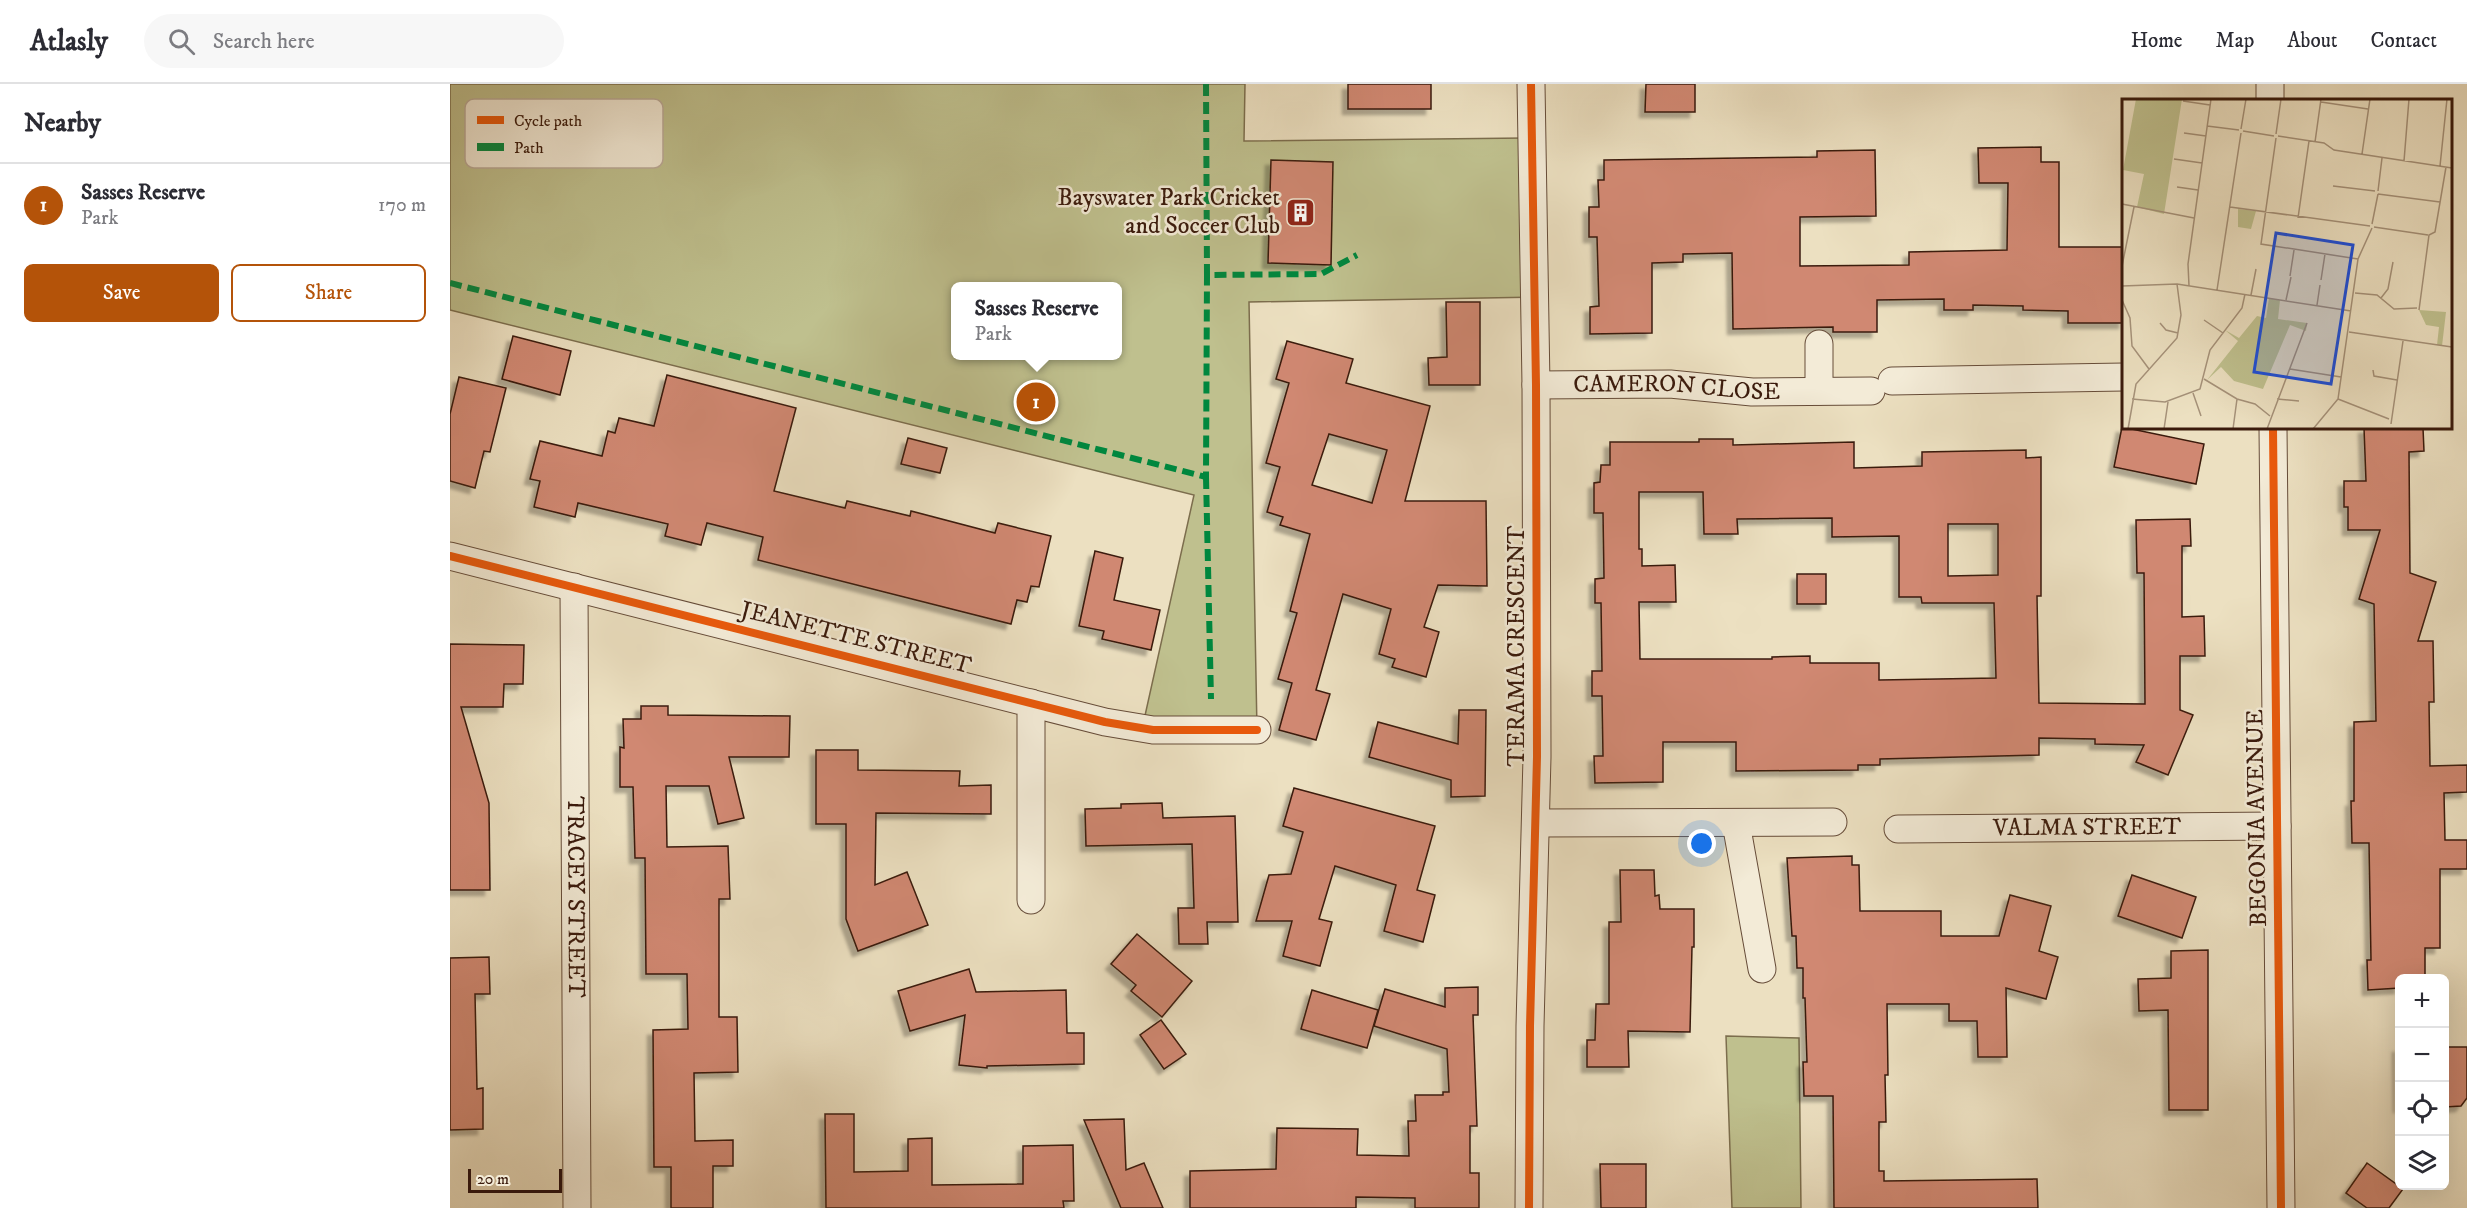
<!DOCTYPE html>
<meta charset="utf-8">
<style>
body{margin:0;font-family:"IM FELL DW Pica",serif;background:#f7f7f7;color:#2b2b33}
.controls{position:absolute;right:18px;bottom:18px;display:grid;overflow:hidden;border-radius:9px;box-shadow:0 6px 24px #0002}
.controls button{width:54px;height:54px;display:grid;place-items:center;padding:0;border:0;border-bottom:2px solid #e1e1e2;background:#fff;color:#2b2b33;font:30px sans-serif}
.scale{position:absolute;left:18px;bottom:15px;width:94px;box-sizing:border-box;padding-left:6px;border:3px solid #3a1a0c;border-top:0;font-size:16px;line-height:21px;white-space:nowrap;color:#3a1a0c;-webkit-text-stroke:4px #f3ebd7;paint-order:stroke}
.you{position:absolute;left:1252px;top:760px;width:21px;height:21px;margin:-15px;border:4px solid #fff;border-radius:50%;background:#1a73e8;box-shadow:0 0 0 9px #1a73e833}
.badge{display:grid;place-items:center;width:39px;height:39px;border-radius:50%;background:#b45309;color:#fff;font-size:20px;font-weight:700}
.pin{position:absolute;translate:-50% -50%;border:3px solid #fff;box-shadow:0 2px 6px #0006}
.popup{position:absolute;left:501px;top:198px;width:171px;height:78px;box-sizing:border-box;display:grid;place-content:center;border-radius:9px;background:#fff;filter:drop-shadow(0 2px 4px #0005);font-size:20px;white-space:nowrap;color:#7c7c81}
.popup b{font-size:22px;color:#2b2b33}
.popup::after{content:'';position:absolute;left:50%;top:100%;margin-left:-12px;border:12px solid transparent;border-top-color:#fff}
.list{margin:0;padding:0;list-style:none}
h2{display:flex;justify-content:space-between;align-items:center;height:78px;margin:0;padding:0 24px;font-size:26px}
h2 small{font-size:20px;font-weight:400;color:#7c7c81}
.list li{display:grid;grid-template-columns:39px 1fr auto;gap:18px;align-items:center;box-sizing:border-box;height:84px;padding:0 24px;border-top:2px solid #e1e1e2}
.list b{display:block;font-size:22px;white-space:nowrap}
.list p{margin:0;font-size:20px;white-space:nowrap;color:#7c7c81}
.list em{font-size:20px;font-style:normal;color:#7c7c81}
.actions{display:flex;gap:12px;padding:18px 24px}
.actions a{flex:1;padding:14px 0;border:2px solid #b45309;border-radius:9px;text-align:center;font-size:21px;color:#b45309}
.actions .main{background:#b45309;color:#fff}
.icon{flex:none;width:33px;height:33px;fill:none;stroke:currentColor;stroke-width:2;stroke-linecap:round;stroke-linejoin:round}
.map{position:relative;flex:none;width:2017px;height:1124px;overflow:hidden}
header{display:flex;align-items:center;gap:36px;box-sizing:border-box;height:84px;padding:0 30px;background:#fff;border-bottom:2px solid #e1e1e2}
header strong{font-size:28px}
nav{display:flex;gap:33px;margin-inline-start:auto;font-size:21px}
.search{width:420px;height:54px;background:#f7f7f7;display:flex;align-items:center;gap:15px;box-sizing:border-box;padding:0 21px;border-radius:33px;color:#7c7c81;font-size:22px}
main{display:flex}
aside{flex:1;background:#fff}
.map>svg:first-child{display:block}
.green{fill:#bfc08e;stroke:#7c6d4d;stroke-width:1.5;fill-rule:evenodd}
.building{fill:#d08872;stroke:#3a1a0c;stroke-width:1.5;fill-rule:evenodd;filter:url(#shadow)}
.lines{fill:none;stroke-linecap:round;stroke-linejoin:round}
.street-casing{stroke:#664c39;stroke-width:29}
.street{stroke:#f3ebd7;stroke-width:27}
.quiet{stroke:#00873e;stroke-width:6;stroke-dasharray:12 6;stroke-linecap:butt}
.cycleway-casing{stroke:#f3ebd7;stroke-width:11}
.cycleway{stroke:#e8590c;stroke-width:8}
.labels{text-anchor:middle;dominant-baseline:central;stroke-width:5;stroke-linejoin:round;paint-order:stroke}
.poi-label{font-size:24px;fill:#3a1a0c;stroke:#f3ebd7;text-anchor:end}
.street-label{font-size:24px;fill:#3a1a0c;stroke:#f3ebd7}
.inset-road{fill:none;stroke:#a59179;stroke-width:1.5}
.view{fill:#1d4ed8;fill-opacity:0.15;stroke:#1d4ed8;stroke-width:3}
.inset-edge{fill:none;stroke:#3a1a0c;stroke-width:3}
.key{fill:#f3ebd7;stroke:#bcac9a;stroke-width:1.5}
.key-label{font-size:16px;fill:#3a1a0c}
</style>
<header>
<strong>Atlasly</strong>
<div class="search"><svg class="icon" aria-label="search" viewBox="0 0 24 24"><circle cx="10" cy="10" r="6"/><path d="M15 15l6 6"/></svg>Search here</div>
<nav><a>Home</a><a>Map</a><a>About</a><a>Contact</a></nav>
</header>
<main>
<aside>
<h2>Nearby<small></small></h2>
<ul class="list">
<li><span class="badge">1</span><div><b>Sasses Reserve</b><p>Park</p></div><em>170 m</em></li>
</ul>
<div class="actions"><a class="main">Save</a><a>Share</a></div>
</aside>
<div class="map">
<svg width="2017" height="1124" viewBox="0 0 2017 1124">
<defs>
<filter id="shadow"><feDropShadow dx="-5.5" dy="5.5" stdDeviation="1.5" flood-color="#0004"/></filter>
</defs>
<rect width="100%" height="100%" fill="#ece0c1"/>
<filter id="stains"><feTurbulence type="fractalNoise" baseFrequency=".00333" numOctaves="4"/><feColorMatrix values="0 0 0 0 .2 0 0 0 0 .09 0 0 0 0 .02 0 0 0 .5 -.17"/></filter>
<radialGradient id="worn" r=".72"><stop offset=".6" stop-color="#630" stop-opacity="0"/><stop offset="1" stop-color="#630" stop-opacity=".3"/></radialGradient>
<!-- green -->
<g class="green">
<path d="M0,0H795L794,57L1082,54L1084,213L799,218L807,646L692,645L744,411L0,226ZM505,202H667V272H505Z"/>
<path d="M1276,952L1349,954L1351,1124H1282Z"/>
</g>
<!-- building -->
<g class="building">
<rect x="898" y="0" width="83" height="25"/>
<path d="M1196,0H1245V28H1195Z"/>
<path d="M1591,63V78H1609V163H1674V239H1618V227L1573,226V222L1523,221V226H1494V215L1427,216V248H1383V243L1283,245L1282,169L1233,170V178L1202,179V249L1140,250V223L1149,222L1147,153H1139V123H1149L1148,96H1154V76L1367,73V67L1425,66L1426,132L1350,133V182L1459,181V168L1557,166L1558,99H1529L1528,64Z"/>
<path d="M821,76L883,78L881,181L818,179Z"/>
<path d="M996,218H1030V301H979L978,274L997,273Z"/>
<path d="M63,252L121,267L110,311L52,295Z"/>
<path d="M837,257L903,275L896,299L980,322L955,417H1036L1037,502L988,501L974,543L989,548L976,593L942,583L945,575L929,570L941,525L893,510L866,606L880,610L866,656L829,646L842,599L828,595L847,529L840,527L860,450L830,441L833,433L817,428L830,383L816,379L839,299L826,295ZM879,350L937,366L922,419L862,401Z"/>
<path d="M217,291L346,324L324,407L395,424L397,417L460,432L461,427L545,449L548,439L601,452L589,503L581,502L577,518L567,516L561,540L308,476L313,453L257,439L251,461L215,452L218,440L128,419L125,433L84,423L90,397L80,395L90,357L152,372L158,347L165,349L169,334L204,342Z"/>
<path d="M9,293L56,304L40,368L34,367L25,404L0,397V330Z"/>
<path d="M1672,343L1754,360L1746,400L1664,383Z"/>
<path d="M1914,344H1973L1974,367L1959,368L1960,489L1986,498L1968,557H1983L1984,618H1979L1980,682L2017,681V708L1994,709L1995,756H2017V785H1990V864H1975V894H1950V904L1918,906L1917,876H1921L1919,759H1902L1901,717H1904V638L1926,637L1924,520L1909,515L1930,446H1898V423H1894V397H1916Z"/>
<path d="M458,354L497,364L490,389L451,380Z"/>
<path d="M1249,355H1283V361L1404,358V384L1472,382V368L1576,366V374L1591,373V512H1587L1589,619L1695,620L1694,489H1687L1686,436L1740,435L1741,462H1732V533L1754,532L1755,572H1730V626L1743,631L1718,691L1686,678L1694,661L1645,660V655L1589,654V671L1430,675V681H1408V686L1286,687V658H1213V698L1145,699L1144,672H1153L1152,612H1142V587H1152L1151,519H1145V495L1154,494L1153,429H1144V399L1150,398L1151,381H1160V358H1249ZM1189,408H1253L1254,450H1288L1287,435L1382,434V453L1449,452V513H1471L1472,519H1544L1546,594L1429,596V579H1360V572L1322,573V575H1190L1189,518H1226L1225,481L1192,482V465H1189ZM1498,440H1548V491L1498,492Z"/>
<path d="M645,467L673,474L664,516L710,526L701,566L652,555L654,547L629,542Z"/>
<rect x="1347" y="490" width="29" height="30"/>
<path d="M0,560L74,561L73,600H54L53,623H11L39,719L40,806H0Z"/>
<path d="M191,622H218V631L340,632L339,673H279L294,734L268,740L259,702H216L217,763L278,762L280,815H269V933H287L288,988L244,989L245,1057L283,1056V1082H263V1124H221V1083H204L203,946L238,945L237,890H196L195,774H185L183,703H170V663L174,664L173,635H191Z"/>
<path d="M1009,626H1036L1035,712L1001,713V696L919,673L928,638L1008,660Z"/>
<path d="M366,666H408V686L510,687L509,702L541,701V730L426,729L425,801L457,788L478,841L408,867L396,835V740H366Z"/>
<path d="M844,704L985,742L967,806L985,811L973,858L934,847L946,801L885,782L869,835L882,838L870,882L833,872L842,837H806L819,791L841,790L853,748L833,742Z"/>
<path d="M712,719L713,734L785,732L788,838H757L758,860H729L728,824H744L742,760L636,762L635,725L671,724V720Z"/>
<path d="M1402,772V781H1409L1410,827H1491V852H1549L1560,811L1601,822L1589,867L1608,873L1596,915L1556,904L1557,973H1528L1527,937H1499V920H1437L1438,991H1435L1436,1038H1429V1087H1434V1097L1587,1095L1588,1124H1384L1383,1012H1354L1353,978H1357L1355,914H1353V884H1347L1346,852H1342L1337,774Z"/>
<path d="M1170,786H1204L1205,812L1209,811L1210,825H1244V863H1242L1240,948L1178,947L1179,983H1137V956H1145L1146,920H1159V838H1171Z"/>
<path d="M1682,791L1746,813L1732,854L1668,832Z"/>
<path d="M687,850L742,897L712,933L681,907L686,901L661,880Z"/>
<path d="M1758,866V1026H1719L1718,926L1689,927L1688,895L1721,894V867Z"/>
<path d="M39,873L40,910H25L27,1005L33,1004V1045L0,1046V874Z"/>
<path d="M519,885L526,908L616,906L617,949H634V980L537,982V984L509,981L515,931L460,947L448,907Z"/>
<path d="M1028,903V931H1023L1027,1042H1020V1089H1029V1124H965V1114L906,1113V1124H740V1087L826,1085L827,1044L908,1045L907,1071L959,1072L958,1037H966L965,1011H993V1008H999L997,965L924,942L935,905L995,923V904Z"/>
<path d="M862,906L928,926L917,964L851,945Z"/>
<path d="M711,936L736,970L714,985L690,951Z"/>
<path d="M1948,963H1950V1023H1949Z"/>
<path d="M1995,963H2017V1014L2011,1022L1995,1023Z"/>
<path d="M375,1030H404V1088L458,1087V1055L482,1054V1101L573,1100V1062L623,1061L624,1117H613L614,1124H376Z"/>
<path d="M674,1035L676,1086L694,1079L713,1124H671L634,1036Z"/>
<path d="M1917,1079L1953,1105L1939,1124H1917L1896,1109Z"/>
<path d="M1150,1080H1196V1124H1151Z"/>
</g>
<g class="lines">
<defs>
<g id="street">
<path d="M1820,0V16"/>
<path d="M1369,260V307"/>
<path d="M1442,297L1674,293"/>
<path id="s1" d="M1086,301L1220,300L1302,308L1421,307"/>
<path d="M1823,344L1831,1124"/>
<path d="M0,472L655,638L703,646H807"/>
<path id="s2" d="M124,503L127,1124"/>
<path d="M1086,739L1383,738"/>
<path d="M1286,739L1312,885"/>
<path id="s3" d="M1448,745L1827,742"/>
<path d="M581,816V619"/>
<path d="M1079,1124L1080,942L1087,673L1086,301L1081,0"/>
</g>
</defs>
<!-- street casing -->
<use href="#street" class="street-casing"/>
<!-- street -->
<use href="#street" class="street"/>
<!-- quiet -->
<g class="quiet">
<path d="M756,0L757,191"/>
<path d="M0,199L756,393L757,191L871,190L907,171"/>
<path d="M756,393L761,615"/>
</g>
<defs>
<g id="cycleway">
<path d="M1823,344L1831,1124"/>
<path d="M0,472L655,638L703,646H807"/>
<path d="M1079,1124L1080,942L1087,673L1086,301L1081,0"/>
</g>
</defs>
<!-- cycleway casing -->
<use href="#cycleway" class="cycleway-casing"/>
<!-- cycleway -->
<use href="#cycleway" class="cycleway"/>
</g>
<!-- icons -->
<defs>
<symbol id="building-square" viewBox="-11 -11 22 22"><rect x="-9" y="-9" width="18" height="18" rx="4" fill="#8f2418" stroke="#f3ebd7"/><path d="M-4-6H4V6H1V3H-1V6H-4ZM-2.5-4.3h1.7v1.8h-1.7ZM.8-4.3h1.7v1.8H.8ZM-2.5-1h1.7V.8h-1.7ZM.8-1h1.7V.8H.8Z" fill="#fff"/></symbol>
</defs>
<g fill-rule="evenodd">
<use href="#building-square" x="834" y="112" width="33" height="33"/>
</g>
<g class="labels">
<!-- poi labels -->
<g class="poi-label">
<text x="830" y="114">Bayswater Park Cricket<tspan x="830" dy="28">and Soccer Club</tspan></text>
</g>
<!-- street labels -->
<g class="street-label">
<text stroke="none"><textPath href="#s1" startOffset="141">CAMERON CLOSE</textPath></text>
<text transform="translate(406 554) rotate(14)">JEANETTE STREET</text>
<text transform="translate(1067 562) rotate(-90)">TERAMA CRESCENT</text>
<text transform="translate(1807 734) rotate(-91)">BEGONIA AVENUE</text>
<text stroke="none"><textPath href="#s3" startOffset="189">VALMA STREET</textPath></text>
<text stroke="none"><textPath href="#s2" startOffset="310">TRACEY STREET</textPath></text>
</g>
</g>
<!-- overview -->
<g transform="translate(1672 15)">
<rect width="330" height="330" fill="#ece0c1"/>
<path d="M14,0H60L42,115L15,108L22,75L1,71ZM116,110L134,112L129,130L116,128ZM147,199L158,201L156,220L185,224L184,232L168,226L141,290L112,282L99,268L85,281L116,242L103,231L117,239L135,217L144,219ZM297,211L324,213L320,247L315,246L317,228L304,226Z" fill="#bfc08e"/>
<path class="inset-road" d="M61,2L88,6M199,3L246,10M85,27L117,31M119,30L124,0M121,32L152,37M62,34L84,37M154,35L159,0M156,37L202,44L212,51L330,69M154,39L139,145L236,160M193,43L199,0M240,55L248,0M52,60L80,64M282,62L287,0M318,67L325,0M211,87L253,92M55,88L76,91M256,92L260,59M256,95L318,103M0,105L72,119M108,108L248,127M176,119L187,42M250,125L256,95M252,128L306,136M0,167L12,108M168,177L172,151M199,181L203,155M0,187L55,185L229,212M67,187L66,165L89,0M95,191L119,34M233,194L255,196L272,210L295,209M129,196L134,170M259,199L266,190L271,163M0,201L8,219L10,247L27,270M164,201L169,178M195,206L198,186M297,211L307,136L313,133L324,68M82,221L101,234M38,224L44,231L56,234M227,233L330,248M168,270L219,278M251,271L252,277L275,281M82,280L115,300L133,305L148,317M71,294L79,317M10,300L43,303L78,290L88,251L120,209L123,195M155,300L177,302M216,300L267,320M269,325L281,242M6,330L14,285L55,239L59,216L55,185M42,330L46,303M111,330L115,300M145,330L185,224M191,330L216,300L236,160L250,129"/>
<path class="view" d="M154,134L231,146L209,285L132,273Z"/>
<rect width="330" height="330" class="inset-edge"/>
</g>
<!-- legend -->
<rect x="15" y="15" width="198" height="69" rx="9" class="key"/>
<rect x="27" y="32" width="27" height="8" fill="#e8590c"/>
<rect x="27" y="59" width="27" height="8" fill="#00873e"/>
<g class="key-label">
<text x="64" y="42">Cycle path</text>
<text x="64" y="69">Path</text>
</g>
<rect width="100%" height="100%" filter="url(#stains)"/>
<rect width="100%" height="100%" fill="url(#worn)"/>
</svg>
<div class="controls">
<button>+</button>
<button>−</button>
<button><svg class="icon" aria-label="locate" viewBox="0 0 24 24"><circle cx="12" cy="12" r="6"/><path d="M12 2v4M12 18v4M2 12h4M18 12h4"/></svg></button>
<button><svg class="icon" aria-label="layers" viewBox="0 0 24 24"><path d="M12 4l9 5-9 5-9-5zM3 14l9 5 9-5"/></svg></button>
</div>
<div class="scale">20 m</div>
<div class="you"></div>
<div class="pin badge" style="left:586px;top:318px">1</div>
<div class="popup"><b>Sasses Reserve</b>Park</div>
</div>
</main>
